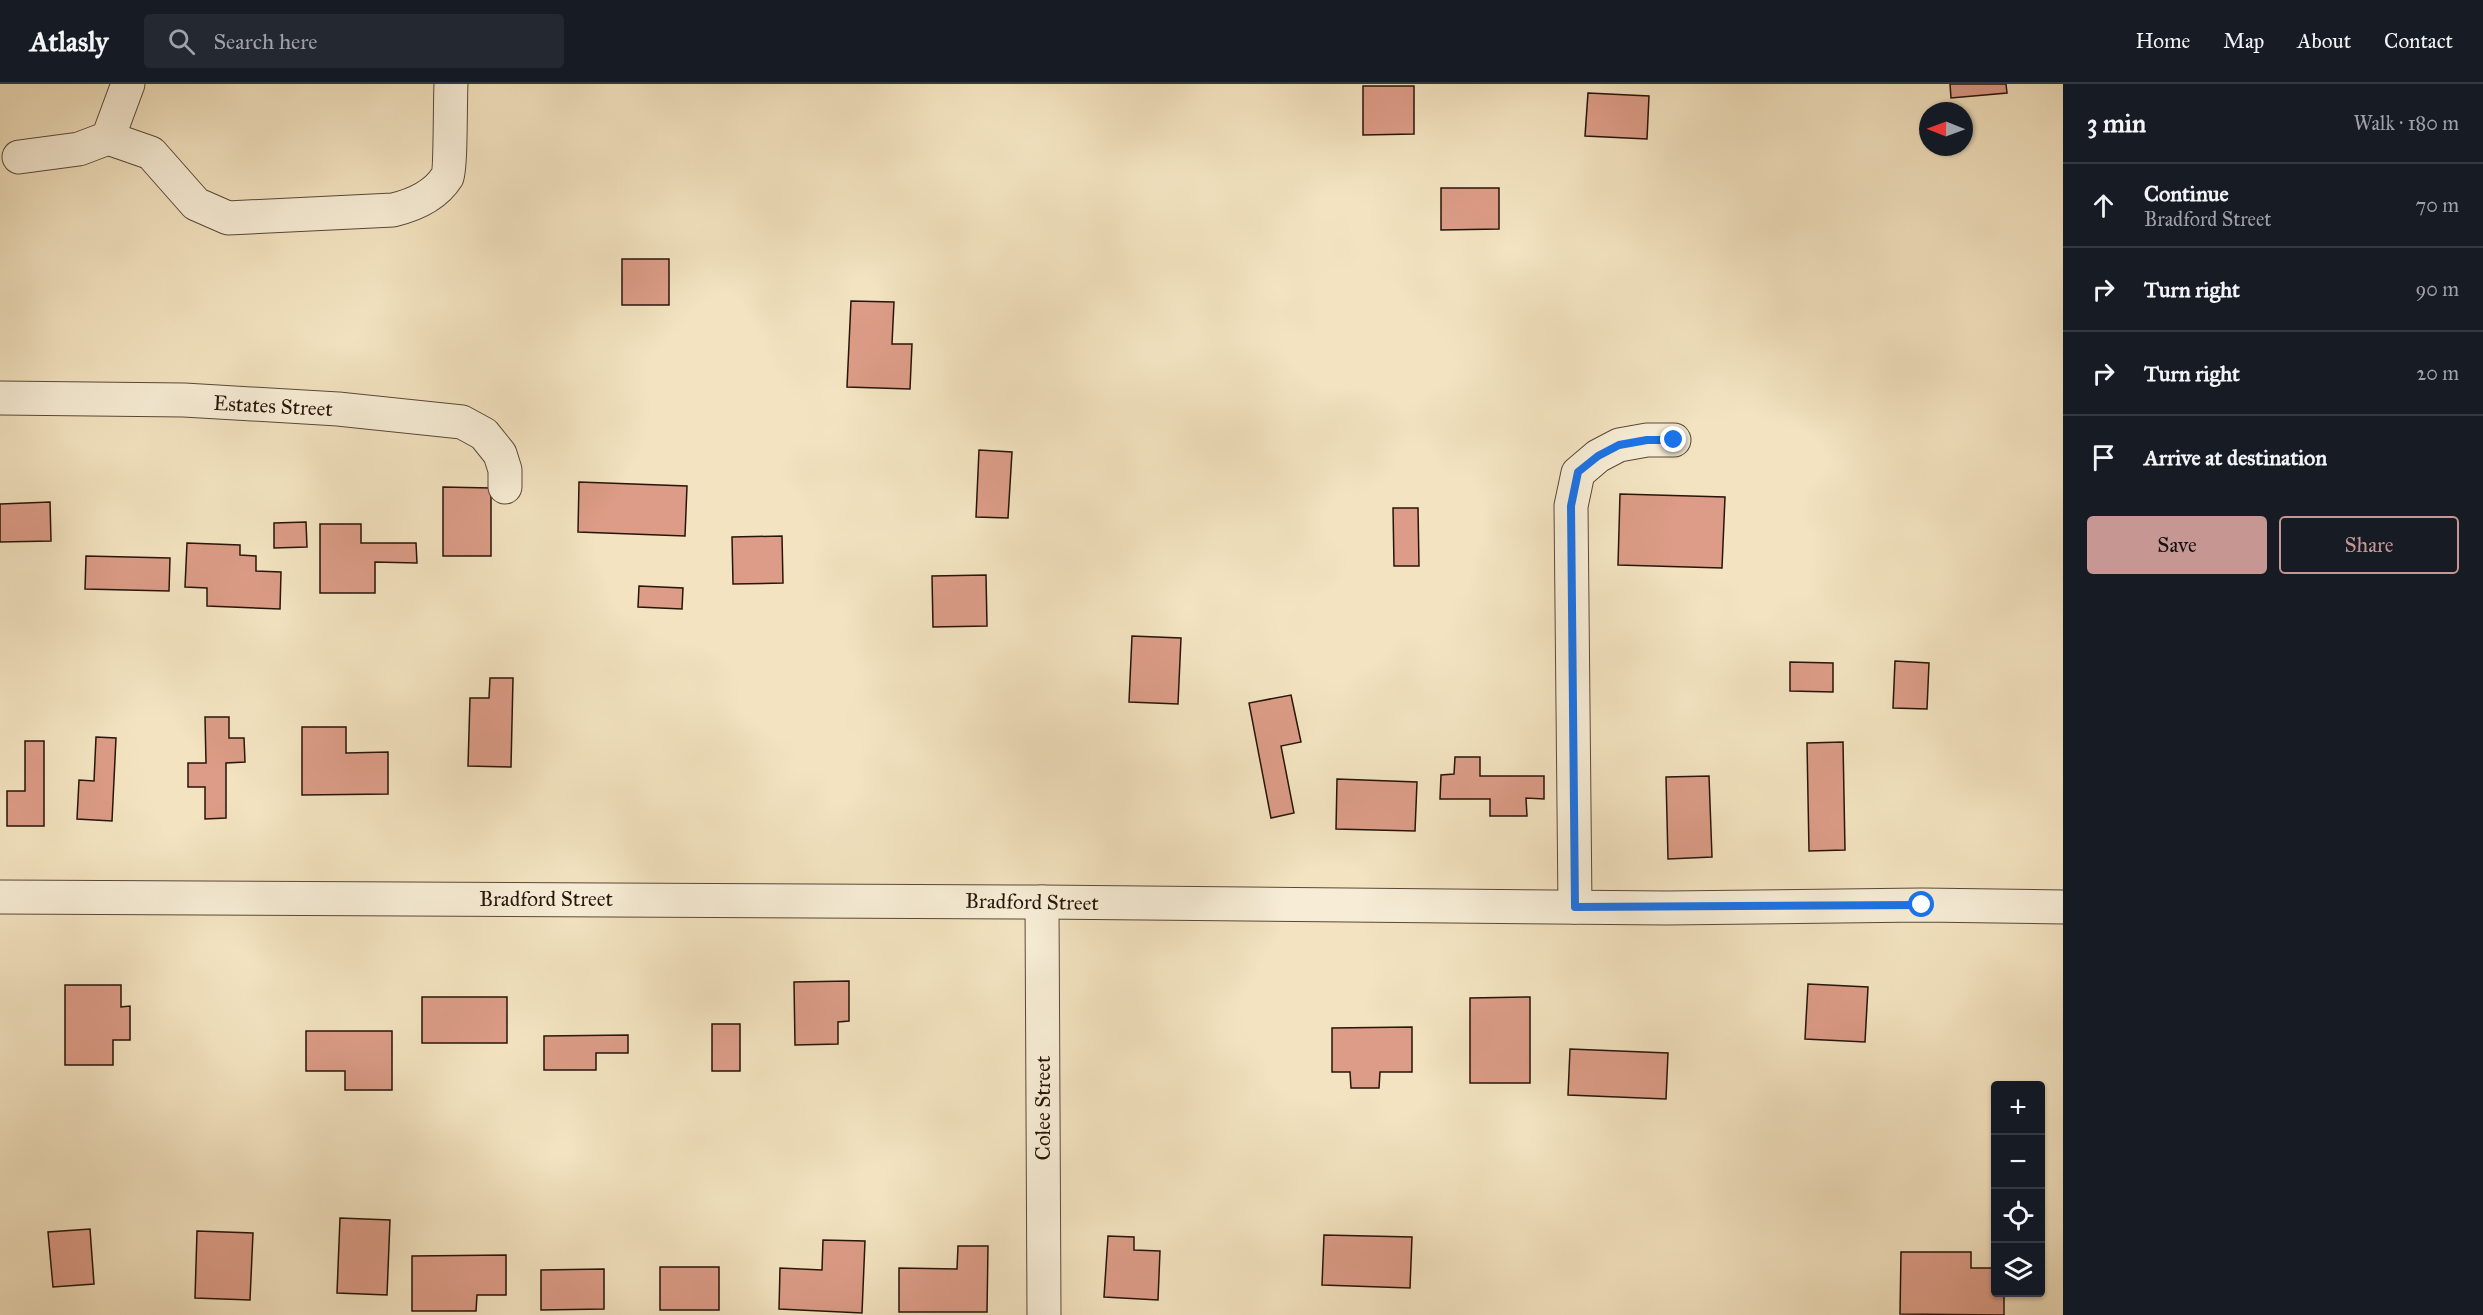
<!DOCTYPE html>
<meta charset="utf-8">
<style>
body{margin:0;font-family:"IM FELL Great Primer",serif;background:#242831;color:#f1f3f6}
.controls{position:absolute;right:18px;bottom:18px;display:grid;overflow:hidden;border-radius:6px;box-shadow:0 2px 4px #0004}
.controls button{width:54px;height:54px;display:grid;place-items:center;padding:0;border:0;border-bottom:2px solid #363941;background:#171b24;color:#f1f3f6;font:30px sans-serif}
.compass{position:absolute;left:1919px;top:18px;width:54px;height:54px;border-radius:50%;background:#171b24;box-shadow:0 2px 4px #0004;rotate:271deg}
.stop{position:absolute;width:18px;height:18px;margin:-14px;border:4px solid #1a73e8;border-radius:50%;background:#fff}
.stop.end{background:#1a73e8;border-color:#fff;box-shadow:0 2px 6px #0008}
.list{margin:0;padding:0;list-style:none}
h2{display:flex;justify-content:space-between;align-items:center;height:78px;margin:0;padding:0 24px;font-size:26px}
h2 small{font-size:20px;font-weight:400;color:#9ea1a6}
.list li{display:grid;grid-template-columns:39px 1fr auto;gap:18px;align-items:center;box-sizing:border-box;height:84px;padding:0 24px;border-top:2px solid #363941}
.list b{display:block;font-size:22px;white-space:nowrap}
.list p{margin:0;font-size:20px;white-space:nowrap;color:#9ea1a6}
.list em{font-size:20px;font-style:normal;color:#9ea1a6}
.actions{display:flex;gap:12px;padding:18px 24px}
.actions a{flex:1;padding:14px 0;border:2px solid #c59692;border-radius:6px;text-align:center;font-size:21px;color:#c59692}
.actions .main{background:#c59692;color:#111}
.icon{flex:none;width:33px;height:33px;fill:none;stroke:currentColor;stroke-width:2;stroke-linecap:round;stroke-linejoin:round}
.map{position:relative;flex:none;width:2063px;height:1231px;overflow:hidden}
header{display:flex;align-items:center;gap:36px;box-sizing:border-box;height:84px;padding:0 30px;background:#171b24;border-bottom:2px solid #363941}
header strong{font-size:28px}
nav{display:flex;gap:33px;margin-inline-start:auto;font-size:21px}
.search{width:420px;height:54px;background:#242831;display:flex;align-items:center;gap:15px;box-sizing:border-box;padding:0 21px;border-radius:6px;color:#9ea1a6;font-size:22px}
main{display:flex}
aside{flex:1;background:#171b24}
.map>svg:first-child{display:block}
.building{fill:#dc9c87;stroke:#27150a;stroke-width:1.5}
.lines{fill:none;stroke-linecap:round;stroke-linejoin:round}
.minor-casing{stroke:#5a4838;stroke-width:35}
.minor{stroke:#f7edd6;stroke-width:33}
.route{stroke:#1a73e8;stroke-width:8}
.labels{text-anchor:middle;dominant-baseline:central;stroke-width:6;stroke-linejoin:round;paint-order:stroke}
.street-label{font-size:21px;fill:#27150a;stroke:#f7edd6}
</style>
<header>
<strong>Atlasly</strong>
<div class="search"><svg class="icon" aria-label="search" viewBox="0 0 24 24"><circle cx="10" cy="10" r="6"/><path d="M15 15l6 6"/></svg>Search here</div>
<nav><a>Home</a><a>Map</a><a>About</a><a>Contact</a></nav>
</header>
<main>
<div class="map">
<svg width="2063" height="1231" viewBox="0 0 2063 1231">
<rect width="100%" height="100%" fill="#f3e3c0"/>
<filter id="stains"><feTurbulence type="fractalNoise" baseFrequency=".00333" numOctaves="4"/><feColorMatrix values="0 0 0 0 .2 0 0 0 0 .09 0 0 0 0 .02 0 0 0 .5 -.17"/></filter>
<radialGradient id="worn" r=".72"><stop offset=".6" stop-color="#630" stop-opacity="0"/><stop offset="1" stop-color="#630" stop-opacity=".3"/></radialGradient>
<!-- building -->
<g class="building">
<path d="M1950,0H2006L2007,9L1951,14Z"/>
<path d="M1363,2H1414V50L1363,51Z"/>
<path d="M1588,9L1649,12L1647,55L1585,52Z"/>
<path d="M1441,104H1499V145L1441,146Z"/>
<rect x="622" y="175" width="47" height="46"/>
<path d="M851,217L894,218L892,260H912L910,305L847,303Z"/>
<path d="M979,366L1012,368L1008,434L976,433Z"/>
<path d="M579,398L687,402L685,452L578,448Z"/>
<path d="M443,403L491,404V472H443Z"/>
<path d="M1620,410L1725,413L1722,484L1618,481Z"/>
<path d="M50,418L51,457L0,458V420Z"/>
<path d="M1393,424H1418L1419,482H1394Z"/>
<path d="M306,438L307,463L274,464V439Z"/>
<path d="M320,440H361V459H416L417,479L375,478V509H320Z"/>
<path d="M782,452L783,499L733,500L732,453Z"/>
<path d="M187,459L240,461V471L256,472V487L281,488L280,525L207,522V504L185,503Z"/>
<path d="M86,472L170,474L169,507L85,505Z"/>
<path d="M986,491L987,542L933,543L932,492Z"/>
<path d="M639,502L683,504L682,525L638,523Z"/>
<path d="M1132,552L1181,554L1178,620L1129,618Z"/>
<path d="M1895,577L1929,579L1927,625L1893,624Z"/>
<path d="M1790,578L1833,579V608L1790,607Z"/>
<path d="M490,594H513L511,683L468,682L470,614H489Z"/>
<path d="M1291,611L1301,658L1281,662L1294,729L1271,734L1249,619Z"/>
<path d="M205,633H229V654H244L245,678L226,679V734L205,735V703H188V679H206Z"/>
<path d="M302,643H346V669L388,668V710L302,711Z"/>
<path d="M96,653L116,654L112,737L77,735L79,696L94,697Z"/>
<path d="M25,657H44V742H7V707H25Z"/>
<path d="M1843,658L1845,766L1809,767L1807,659Z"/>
<path d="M1455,673H1480V692H1544V715L1526,714L1527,732H1490V715H1440L1441,691L1454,690Z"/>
<path d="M1709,692L1712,773L1668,775L1666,693Z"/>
<path d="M1337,695L1417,698L1415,747L1336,745Z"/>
<path d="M849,897V937L838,938V960L795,961L794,898Z"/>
<path d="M1808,900L1868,903L1865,958L1805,955Z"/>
<path d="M65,901H121V923L130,922V956H113V981H65Z"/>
<rect x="422" y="913" width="85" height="46"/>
<path d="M1530,913V999H1470V914Z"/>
<rect x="712" y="940" width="28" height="47"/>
<path d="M1412,943V988H1380L1379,1004H1351L1350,988H1332V944Z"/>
<path d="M306,947H392V1006H345V987H306Z"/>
<path d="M628,951V969H596V986H544V952Z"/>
<path d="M1570,965L1668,969L1666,1015L1568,1011Z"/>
<path d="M340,1134L390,1136L387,1211L337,1209Z"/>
<path d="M90,1145L94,1200L53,1203L48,1148Z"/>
<path d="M197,1147L253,1149L250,1216L195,1214Z"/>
<path d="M1324,1151L1412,1153L1410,1204L1322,1201Z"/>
<path d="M1108,1152L1134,1153V1166L1160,1167L1158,1216L1104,1213Z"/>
<path d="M823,1156L865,1157L862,1229L779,1225L780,1184L822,1186Z"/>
<path d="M958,1162H988L987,1228H899V1184L957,1185Z"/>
<path d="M1901,1168H1971V1184H1996V1208H2004V1231L1900,1230Z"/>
<path d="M506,1171V1211H477L476,1227H412V1172Z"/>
<rect x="660" y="1183" width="59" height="43"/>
<path d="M604,1185V1225L541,1226V1186Z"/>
</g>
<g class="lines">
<defs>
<g id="minor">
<path d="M108,54L151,69L196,120L228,134L393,126C414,121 435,112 447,93C451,85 450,14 451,0"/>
<path d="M19,73L79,65L108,54L128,0"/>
<path d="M0,314L184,316L338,325L462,338L484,350L500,370L505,386V403"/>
<path d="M0,813L1042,818L1667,824L1922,821L2063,823"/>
<path d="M1042,818L1044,1231"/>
<path d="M1575,823L1571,422L1578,389L1598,372L1619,361L1647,356H1674"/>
</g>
</defs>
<!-- minor casing -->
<use href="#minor" class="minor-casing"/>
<!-- minor -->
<use href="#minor" class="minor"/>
</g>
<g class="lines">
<!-- route -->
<path class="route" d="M1674,356H1647L1619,361L1598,372L1578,388L1571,422L1575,823L1922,821"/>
</g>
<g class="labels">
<!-- street labels -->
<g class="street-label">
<text transform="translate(273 322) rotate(3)">Estates Street</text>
<text x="546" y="815">Bradford Street</text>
<text transform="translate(1032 818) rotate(1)">Bradford Street</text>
<text transform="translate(1043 1024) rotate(-90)">Colee Street</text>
</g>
</g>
<rect width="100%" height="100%" filter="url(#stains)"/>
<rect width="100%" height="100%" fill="url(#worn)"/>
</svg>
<div class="controls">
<button>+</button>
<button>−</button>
<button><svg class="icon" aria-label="locate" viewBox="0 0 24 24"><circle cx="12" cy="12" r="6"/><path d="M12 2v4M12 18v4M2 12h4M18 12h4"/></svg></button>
<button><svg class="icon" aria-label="layers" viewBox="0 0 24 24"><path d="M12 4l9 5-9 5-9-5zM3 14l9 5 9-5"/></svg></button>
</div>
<svg class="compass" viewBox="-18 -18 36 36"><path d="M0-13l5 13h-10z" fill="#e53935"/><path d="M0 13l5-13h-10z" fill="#9ea1a6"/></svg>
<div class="stop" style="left:1922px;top:821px"></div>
<div class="stop end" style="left:1674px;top:356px"></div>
</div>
<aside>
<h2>3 min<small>Walk · 180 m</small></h2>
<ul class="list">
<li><svg class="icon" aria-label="ahead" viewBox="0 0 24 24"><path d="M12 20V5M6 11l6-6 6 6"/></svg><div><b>Continue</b><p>Bradford Street</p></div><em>70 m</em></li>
<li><svg class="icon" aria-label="right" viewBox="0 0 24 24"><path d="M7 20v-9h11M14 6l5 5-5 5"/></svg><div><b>Turn right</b></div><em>90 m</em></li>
<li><svg class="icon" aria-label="right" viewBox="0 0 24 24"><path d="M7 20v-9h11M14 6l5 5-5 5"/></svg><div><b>Turn right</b></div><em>20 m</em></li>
<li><svg class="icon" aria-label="arrive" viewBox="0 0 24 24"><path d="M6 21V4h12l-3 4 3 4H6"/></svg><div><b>Arrive at destination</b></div></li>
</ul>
<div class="actions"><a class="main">Save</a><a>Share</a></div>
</aside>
</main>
